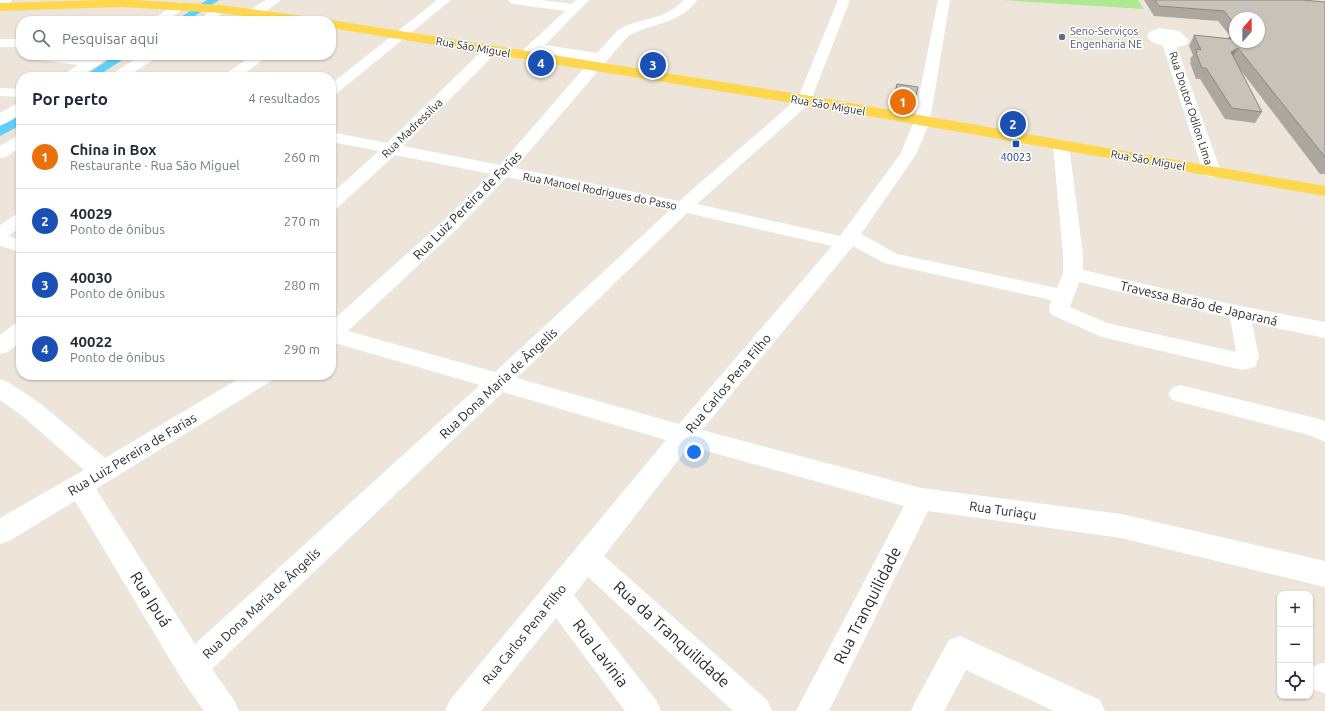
<!DOCTYPE html>
<html lang="pt">
<meta charset="utf-8">
<style>
body{margin:0;font-family:Ubuntu,sans-serif;background:#f6f6f7;color:#1f2937}
.controls{position:absolute;right:12px;bottom:12px;display:grid;overflow:hidden;border-radius:8px;box-shadow:0 1px 3px #0004}
.controls button{width:36px;height:36px;display:grid;place-items:center;padding:0;border:0;border-bottom:1px solid #e0e1e3;background:#fff;color:#1f2937;font:20px sans-serif}
.compass{position:absolute;left:1229px;top:12px;width:36px;height:36px;border-radius:50%;background:#fff;box-shadow:0 1px 3px #0004;rotate:21deg}
.you{position:absolute;left:694px;top:452px;width:14px;height:14px;margin:-10px;border:3px solid #fff;border-radius:50%;background:#1a73e8;box-shadow:0 0 0 6px #1a73e833}
.badge{display:grid;place-items:center;width:26px;height:26px;border-radius:50%;background:#ea580c;color:#fff;font-size:13px;font-weight:700}
.pin{position:absolute;translate:-50% -50%;border:2px solid #fff;box-shadow:0 1px 4px #0006}
.list{margin:0;padding:0;list-style:none}
h2{display:flex;justify-content:space-between;align-items:center;height:52px;margin:0;padding:0 16px;font-size:17px}
h2 small{font-size:13px;font-weight:400;color:#747a83}
.list li{display:grid;grid-template-columns:26px 1fr auto;gap:12px;align-items:center;box-sizing:border-box;height:64px;padding:0 16px;border-top:1px solid #e0e1e3}
.list b{display:block;font-size:15px;white-space:nowrap}
.list p{margin:0;font-size:13px;white-space:nowrap;color:#747a83}
.list em{font-size:13px;font-style:normal;color:#747a83}
.icon{flex:none;width:22px;height:22px;fill:none;stroke:currentColor;stroke-width:2;stroke-linecap:round;stroke-linejoin:round}
.map{position:relative;flex:none;width:1325px;height:711px;overflow:hidden}
.search{position:absolute;background:#fff;box-shadow:0 1px 3px #0004;left:16px;top:16px;width:320px;height:44px;display:flex;align-items:center;gap:10px;box-sizing:border-box;padding:0 14px;border-radius:16px;color:#747a83;font-size:15px}
.panel{position:absolute;background:#fff;box-shadow:0 1px 3px #0004;left:16px;top:72px;width:320px;height:308px;border-radius:16px}
.map>svg:first-child{display:block}
.green{fill:#ade990}
.lines{fill:none;stroke-linecap:round;stroke-linejoin:round}
.canal{fill:#61cffa;fill-rule:evenodd}
.minor{fill:#fff;fill-rule:evenodd}
.major{fill:#fed74d;fill-rule:evenodd}
.wall{fill:#aca79f;fill-rule:evenodd}
.shaded-wall{fill:#8c8882}
.building{fill:#c8c2b9;stroke:#8c8882}
.service-dot{fill:#5c6f8a;stroke:#fff;stroke-width:1.5}
.transit-dot{fill:#1a4fb4;stroke:#fff;stroke-width:1.5}
.labels{text-anchor:middle;dominant-baseline:central;stroke-width:3;stroke-linejoin:round;paint-order:stroke}
.far-service-label{font-size:11px;fill:#4e5e75;stroke:#fff;text-anchor:start}
.far-street-label{font-size:11px;fill:#292929;stroke:#fff}
.far-transit-label{font-size:11px;fill:#164399;stroke:#fff}
.street-label{font-size:13px;fill:#292929;stroke:#fff}
.near-street-label{font-size:16px;fill:#292929;stroke:#fff}
</style>
<div class="map">
<svg width="1325" height="711" viewBox="0 0 1325 711">
<rect width="100%" height="100%" fill="#ede5d9"/>
<!-- green -->
<path class="green" d="M1002,0H1138L1144,9Z"/>
<g class="lines">
<!-- canal -->
<g class="canal">
<path d="M207,0H219L187,21H175Z"/>
<path d="M116,55H130L96,77H82Z"/>
<path d="M21,115V125L0,136V126Z"/>
</g>
<!-- minor -->
<g class="minor">
<path d="M0,0H12L10,3L0,7Z"/>
<path d="M266,0H281L258,17H248L247,14L248,11Z"/>
<path d="M437,0H451L336,94L331,95V84Z"/>
<path d="M508,0H542L572,4L576,0H589L545,45L597,53L618,30L627,25L662,15L675,8L684,0H697C681,24 651,23 628,36L515,168L679,201L798,98L838,0H850L810,103L697,204L840,236L901,153L914,121L938,0H950L930,121L917,153L861,234L897,254L1057,288L1063,274V255L1053,145L1055,142L1061,140L1067,142L1069,145L1083,255V270L1240,306L1325,322V338L1252,323L1259,357L1255,367L1242,370L1102,337L1052,315L1049,310L1051,300L884,263L853,246L702,430L921,488L1121,514L1325,561V587L1121,538L928,511L829,711H796L904,506L689,446L604,556L767,700L772,711H733L588,577L574,595L656,700L661,711H625L556,618L481,711H445L450,700L666,440L503,392L212,669L234,700L239,711H204L181,678L75,501L9,541L0,544V518L84,470L25,418L0,400V379L8,382L41,404L105,458L245,375H274L271,381L96,489L195,644L480,385L331,342V322L442,222L491,174L395,155L337,208L331,209V194L379,151L331,142V132L387,143L486,47L491,46L496,47L498,50L496,53L403,146L500,165L590,61L537,52C532,57 528,61 520,59L518,56L520,53L565,11L514,4L510,3ZM507,177L670,210L495,372L348,331L456,230ZM687,213L832,246L679,424L517,378ZM1079,282L1230,318L1236,352L1107,323L1070,307Z"/>
<path d="M180,2L184,3L186,6L184,9L166,21H151L176,3Z"/>
<path d="M221,5L225,6L227,9L212,21H197L217,6Z"/>
<path d="M1159,28L1179,31L1189,40L1186,45L1177,47L1221,172L1218,176L1212,177L1206,176L1203,172L1163,46L1152,42L1147,37L1149,32Z"/>
<rect x="0" y="39" width="21" height="8"/>
<path d="M26,55H63L89,59L94,55H111L109,58L79,77H62L64,74L78,65L33,59L28,58Z"/>
<path d="M141,55H158L156,58L127,77H110L112,74Z"/>
<path d="M253,55H269L240,77H223L225,74Z"/>
<path d="M0,88L21,89V97L0,96Z"/>
<path d="M21,102V114L6,123L0,125V113L16,104Z"/>
<path d="M21,135V147L6,157L0,158V146L15,137Z"/>
<path d="M21,213V227L8,236L21,240V252L0,246V225L15,215Z"/>
<path d="M21,322V341L8,352L0,354V335L13,325Z"/>
<path d="M1180,385L1323,420L1325,421V442L1309,435L1172,400L1168,394L1172,388Z"/>
<path d="M960,636L1100,700L1105,711H1054L966,670L944,711H911L916,700L949,640Z"/>
<path d="M1322,663H1325V693L1311,689L1310,686L1311,667Z"/>
</g>
<!-- major -->
<g class="major">
<path d="M99,0H134L221,5L311,17L316,18L317,21H282L221,13L122,7L0,11V3Z"/>
<path d="M331,20L805,95L1325,186V196L805,105L331,28V21H327Z"/>
</g>
</g>
<!-- wall -->
<g class="wall">
<path d="M1144,0H1303L1325,2V174H1320L1239,68L1262,112L1255,123L1225,119L1200,79H1196L1190,63L1191,62L1190,59L1193,55L1189,46L1194,35L1228,39L1229,37H1231L1218,21L1154,16ZM1235,18L1259,42H1235Z"/>
<path d="M897,84L914,105L912,112L891,109Z"/>
</g>
<!-- shaded-wall -->
<path class="shaded-wall" d="M1238,48L1232,58L1231,52Z"/>
<!-- building -->
<g class="building">
<path d="M1155,0H1303L1325,2V157L1238,48L1231,52L1262,112L1232,108L1206,68H1202L1196,53H1197L1196,49L1201,50L1194,35L1231,39L1229,37L1235,38V42H1259V18H1235V25L1224,11L1159,6Z"/>
<path d="M897,84L918,87L914,105L893,102Z"/>
</g>
<!-- markers -->
<circle class="service-dot" cx="1062" cy="37" r="4"/>
<rect class="transit-dot" x="1012" y="140" width="8" height="8" rx="2"/>
<g class="labels">
<!-- far-service labels -->
<g class="far-service-label">
<text x="1070" y="31">Seno-Serviços<tspan x="1070" dy="13">Engenharia NE</tspan></text>
</g>
<!-- far-street labels -->
<g class="far-street-label">
<text transform="translate(473 47) rotate(10)">Rua São Miguel</text>
<text transform="translate(828 105) rotate(10)">Rua São Miguel</text>
<text transform="translate(1191 108) rotate(72)">Rua Doutor Odilon Lima</text>
<text transform="translate(412 128) rotate(-44)">Rua Madressilva</text>
<text transform="translate(1148 160) rotate(10)">Rua São Miguel</text>
<text transform="translate(600 191) rotate(11)">Rua Manoel Rodrigues do Passo</text>
</g>
<!-- far-transit labels -->
<g class="far-transit-label">
<text x="1016" y="157">40023</text>
</g>
<!-- street labels -->
<g class="street-label">
<text transform="translate(467 205) rotate(-45)">Rua Luiz Pereira de Farias</text>
<text transform="translate(1199 303) rotate(13)">Travessa Barão de Japaraná</text>
<text transform="translate(498 383) rotate(-43)">Rua Dona Maria de Ângelis</text>
<text transform="translate(728 383) rotate(-50)">Rua Carlos Pena Filho</text>
<text transform="translate(132 454) rotate(-31)">Rua Luiz Pereira de Farias</text>
<text transform="translate(1003 510) rotate(8)">Rua Turiaçu</text>
<text transform="translate(261 603) rotate(-43)">Rua Dona Maria de Ângelis</text>
<text transform="translate(524 634) rotate(-51)">Rua Carlos Pena Filho</text>
</g>
<!-- near-street labels -->
<g class="near-street-label">
<text transform="translate(151 599) rotate(58)">Rua Ipuá</text>
<text transform="translate(867 605) rotate(-63)">Rua Tranquilidade</text>
<text transform="translate(672 634) rotate(42)">Rua da Tranquilidade</text>
<text transform="translate(601 653) rotate(53)">Rua Lavinia</text>
</g>
</g>
</svg>
<div class="controls">
<button>+</button>
<button>−</button>
<button><svg class="icon" aria-label="locate" viewBox="0 0 24 24"><circle cx="12" cy="12" r="6"/><path d="M12 2v4M12 18v4M2 12h4M18 12h4"/></svg></button>
</div>
<svg class="compass" viewBox="-18 -18 36 36"><path d="M0-13l5 13h-10z" fill="#e53935"/><path d="M0 13l5-13h-10z" fill="#747a83"/></svg>
<div class="you"></div>
<div class="pin badge" style="left:903px;top:102px;background:#e8710a">1</div>
<div class="pin badge" style="left:1013px;top:124px;background:#1a4fb4">2</div>
<div class="pin badge" style="left:653px;top:65px;background:#1a4fb4">3</div>
<div class="pin badge" style="left:541px;top:63px;background:#1a4fb4">4</div>
<div class="search"><svg class="icon" aria-label="search" viewBox="0 0 24 24"><circle cx="10" cy="10" r="6"/><path d="M15 15l6 6"/></svg>Pesquisar aqui</div>
<section class="panel">
<h2>Por perto<small>4 resultados</small></h2>
<ul class="list">
<li><span class="badge" style="background:#e8710a">1</span><div><b>China in Box</b><p>Restaurante · Rua São Miguel</p></div><em>260 m</em></li>
<li><span class="badge" style="background:#1a4fb4">2</span><div><b>40029</b><p>Ponto de ônibus</p></div><em>270 m</em></li>
<li><span class="badge" style="background:#1a4fb4">3</span><div><b>40030</b><p>Ponto de ônibus</p></div><em>280 m</em></li>
<li><span class="badge" style="background:#1a4fb4">4</span><div><b>40022</b><p>Ponto de ônibus</p></div><em>290 m</em></li>
</ul>
</section>
</div>
